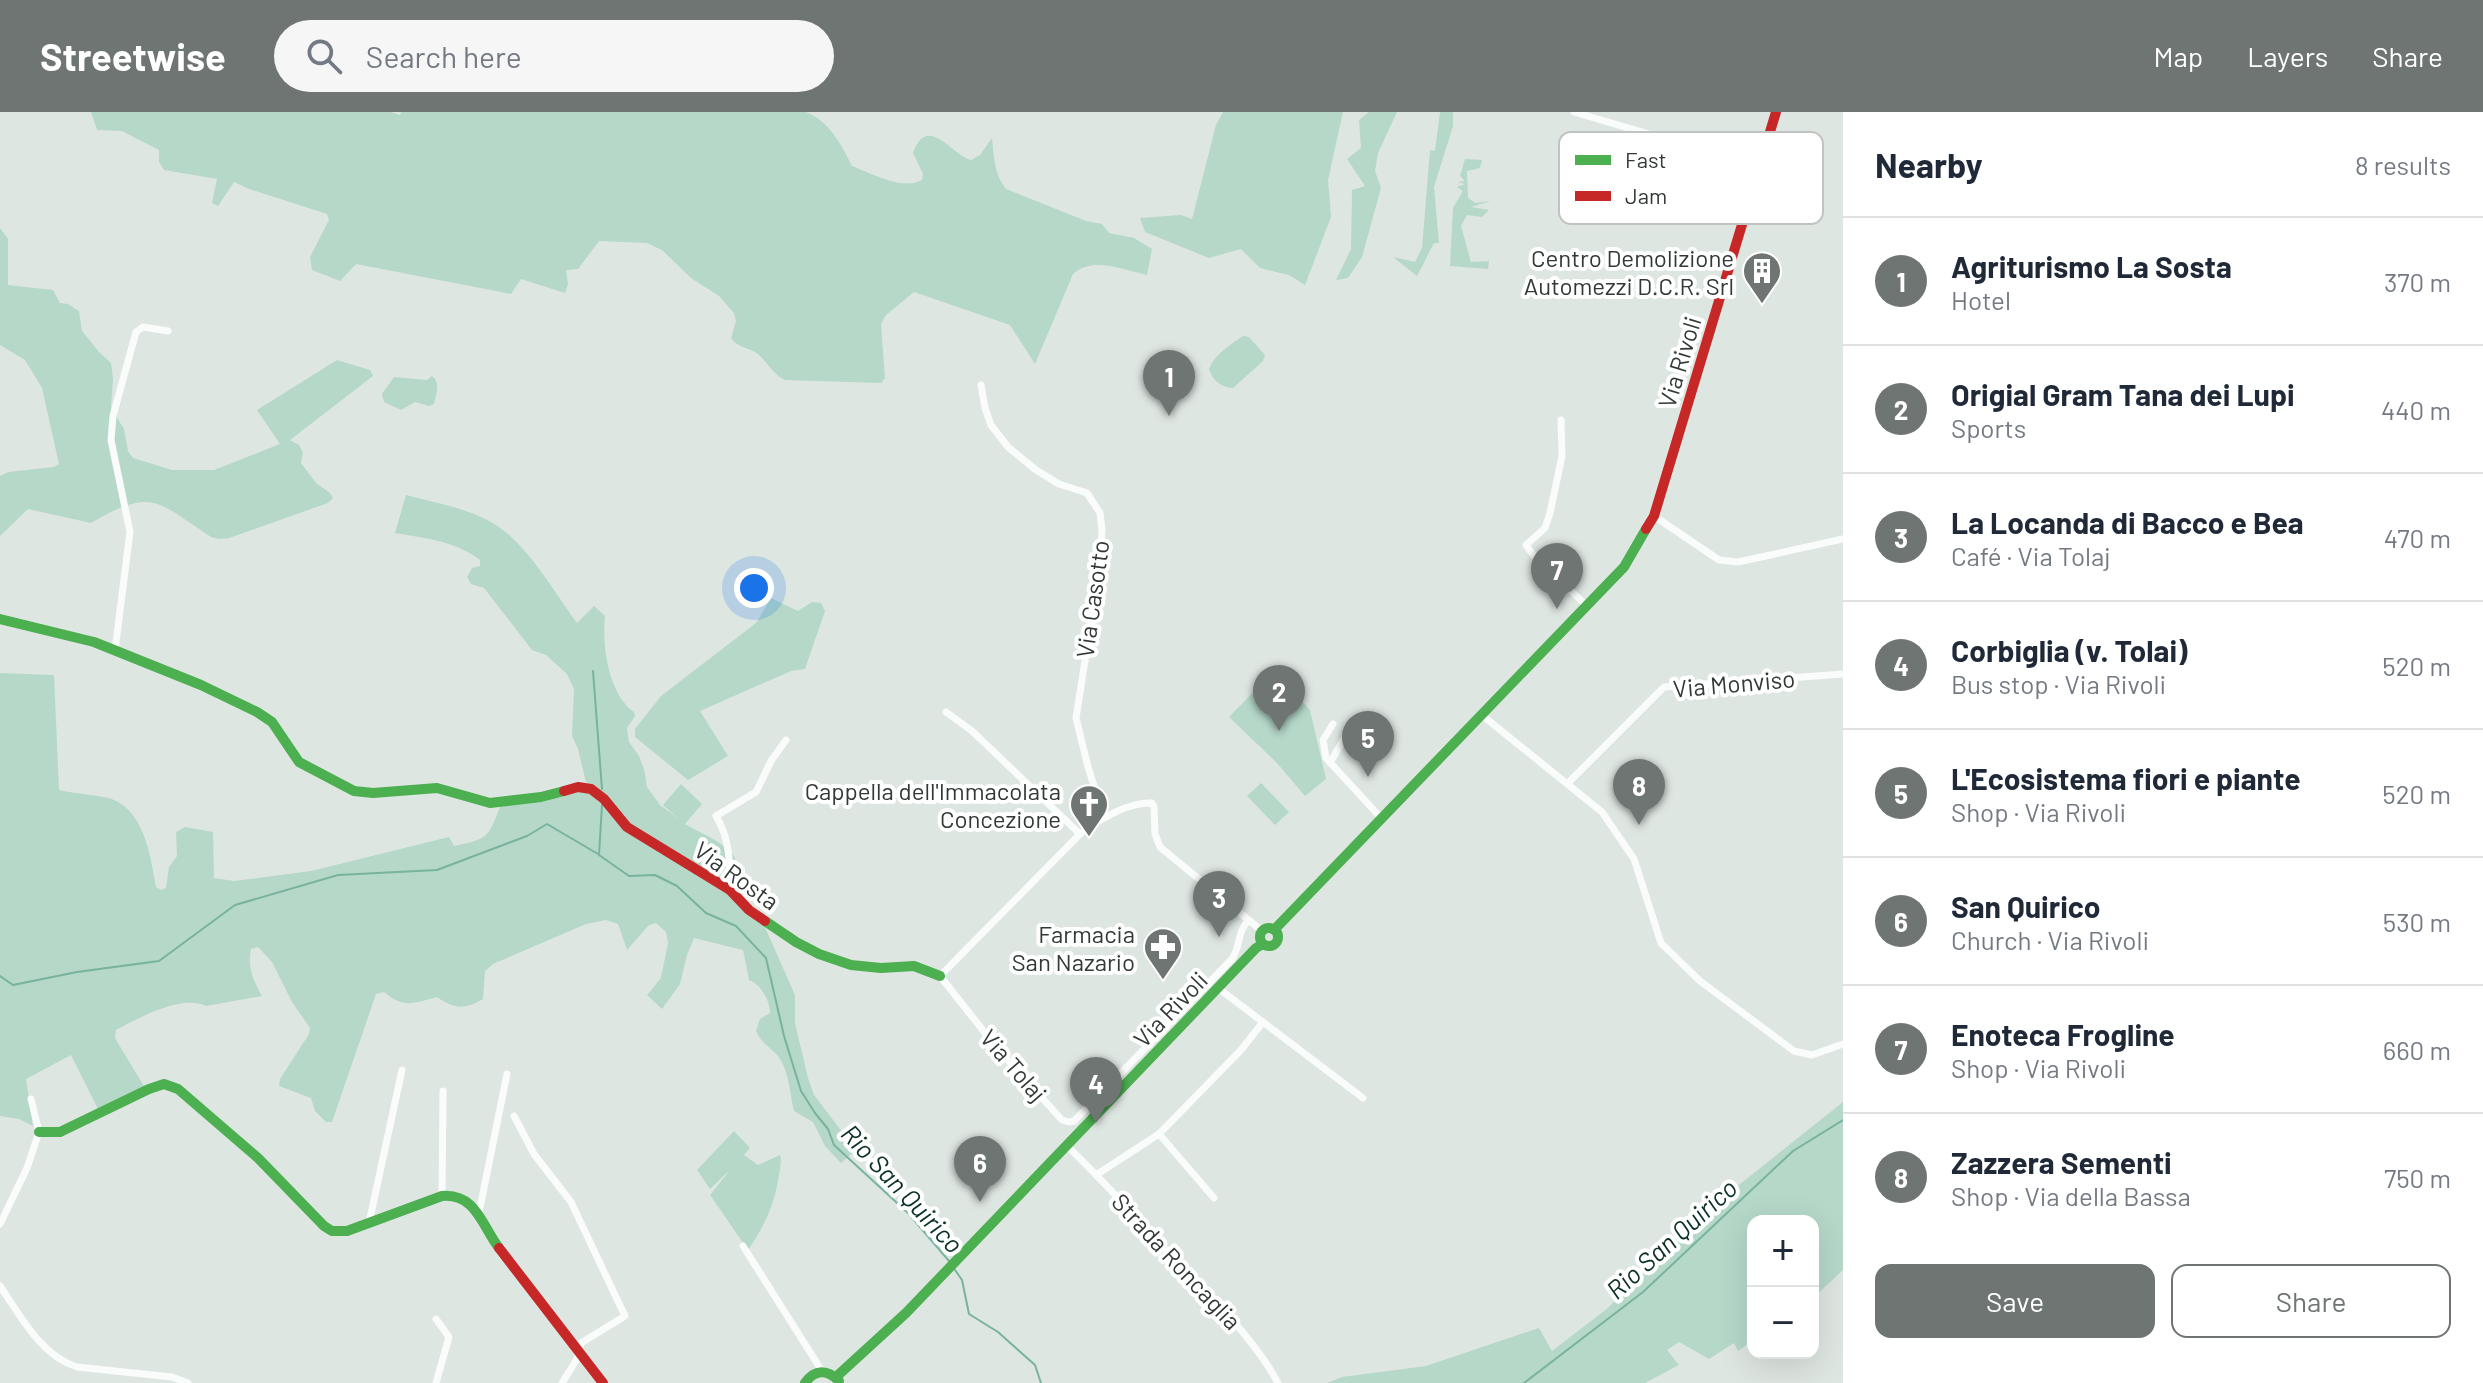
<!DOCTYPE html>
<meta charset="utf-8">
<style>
body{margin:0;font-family:Barlow,sans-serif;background:#f6f6f7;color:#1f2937}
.controls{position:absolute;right:24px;bottom:24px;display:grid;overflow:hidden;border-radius:16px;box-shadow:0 8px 32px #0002}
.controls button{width:72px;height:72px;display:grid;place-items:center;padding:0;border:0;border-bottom:2px solid #e0e1e3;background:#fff;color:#1f2937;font:40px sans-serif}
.you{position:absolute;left:754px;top:476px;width:28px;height:28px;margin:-20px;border:6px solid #fff;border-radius:50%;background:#1a73e8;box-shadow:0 0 0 12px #1a73e833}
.badge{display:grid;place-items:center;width:52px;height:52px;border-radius:50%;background:#6e7572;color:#fff;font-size:26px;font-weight:700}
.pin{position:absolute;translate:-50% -66px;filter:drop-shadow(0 2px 4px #0008)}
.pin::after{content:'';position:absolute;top:42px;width:28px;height:24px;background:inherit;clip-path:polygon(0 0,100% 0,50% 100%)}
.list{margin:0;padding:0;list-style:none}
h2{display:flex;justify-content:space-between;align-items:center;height:104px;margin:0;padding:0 32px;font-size:34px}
h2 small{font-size:26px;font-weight:400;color:#747a83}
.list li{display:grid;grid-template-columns:52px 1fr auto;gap:24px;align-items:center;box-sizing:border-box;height:128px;padding:0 32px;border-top:2px solid #e0e1e3}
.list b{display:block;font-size:30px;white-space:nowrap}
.list p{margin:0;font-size:26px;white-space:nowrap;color:#747a83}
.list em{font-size:26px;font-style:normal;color:#747a83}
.actions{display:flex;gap:16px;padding:24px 32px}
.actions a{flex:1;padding:18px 0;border:2px solid #6e7572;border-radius:16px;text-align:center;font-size:28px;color:#6e7572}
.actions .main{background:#6e7572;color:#fff}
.icon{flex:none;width:44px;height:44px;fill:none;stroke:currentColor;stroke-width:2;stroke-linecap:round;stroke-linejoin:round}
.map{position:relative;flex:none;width:1843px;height:1271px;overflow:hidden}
header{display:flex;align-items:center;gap:48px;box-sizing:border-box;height:112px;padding:0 40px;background:#6e7572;color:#fff}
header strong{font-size:38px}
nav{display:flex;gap:44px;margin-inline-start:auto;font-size:28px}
.search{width:560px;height:72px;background:#f6f6f7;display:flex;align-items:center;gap:20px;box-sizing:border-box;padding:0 28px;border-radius:44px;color:#747a83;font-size:30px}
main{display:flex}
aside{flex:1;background:#fff}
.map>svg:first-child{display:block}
.green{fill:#b5d8c9}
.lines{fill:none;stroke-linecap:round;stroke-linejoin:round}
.stream{stroke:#78b39d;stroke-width:2}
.street{stroke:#fafbfb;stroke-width:7}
.fast{stroke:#4caf50;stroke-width:10}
.jam{stroke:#c62828;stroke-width:10}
.labels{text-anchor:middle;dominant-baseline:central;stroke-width:8;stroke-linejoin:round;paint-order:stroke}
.poi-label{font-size:24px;fill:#313835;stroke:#fff;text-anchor:end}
.street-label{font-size:24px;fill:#313835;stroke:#fff}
.water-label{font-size:26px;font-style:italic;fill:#0b3125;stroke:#fff}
.key{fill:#fff;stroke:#c1c3c2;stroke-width:2}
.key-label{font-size:22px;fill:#313835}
</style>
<header>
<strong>Streetwise</strong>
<div class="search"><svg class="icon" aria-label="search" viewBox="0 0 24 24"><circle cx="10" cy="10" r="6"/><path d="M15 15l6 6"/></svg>Search here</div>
<nav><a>Map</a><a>Layers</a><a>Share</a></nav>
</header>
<main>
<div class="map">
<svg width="1843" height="1271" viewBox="0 0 1843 1271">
<rect width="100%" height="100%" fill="#dee6e2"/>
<!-- green -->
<g class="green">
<path d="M91,0H391L400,3L401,0H806C830,10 841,32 852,54C871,61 902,79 922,68L923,62L913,41C927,0 953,44 971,48L980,43L992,26C994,45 994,62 1006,77L1086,109L1102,112L1109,121L1134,126L1152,137L1147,163C1123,158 1093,144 1073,162L1035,252L1010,213L914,180L886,203L881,212L885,266L881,271L785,268C772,262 767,248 755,240C746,235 737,235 731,226L736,209L734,201L719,184L691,166L662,138L647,131L599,129L578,157L566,158L568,172L565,181L521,167L511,182L356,152L340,169L312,158L310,145L329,108L327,102L249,77L234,70L218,94L212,91L217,67L164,58L159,50V38L122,19L97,18Z"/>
<path d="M1223,0H1343L1328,68L1331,105L1305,173L1289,163L1260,156L1241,137L1209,146L1145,120L1140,106L1181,103L1192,107L1216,13Z"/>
<path d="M1369,0H1397L1378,41L1375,59L1381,76L1362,145L1348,166L1336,168L1351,137L1352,78L1365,74L1347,47L1361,36L1359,8Z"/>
<path d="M1440,0H1453V14L1434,75L1439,131H1434L1417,164L1393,145L1415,150L1422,136L1430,38L1435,39Z"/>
<path d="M1465,47L1482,48L1480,56L1467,59L1468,86L1475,91L1491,89L1471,95L1489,98L1482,105L1467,103L1461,114L1471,150L1489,149L1488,157L1450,154L1453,96L1463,79L1457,75L1465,72L1457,70L1465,69L1460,64Z"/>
<path d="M0,116L8,127V173L53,178L60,191L68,192L79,199L82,219L99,240L111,251L113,267L111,296L124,317L128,339L133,346L172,358H214L280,332L257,298L337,248L370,258L373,264L290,328L299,333L303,341L301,351L316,371L330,381L333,386L328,391L229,426L219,427L211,425C156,389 153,375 91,411L28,397L0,424V364L8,360L54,355L59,352L42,276L25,248L0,233Z"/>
<path d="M1243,224L1249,225L1265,243L1263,249L1233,276C1221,275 1213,269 1209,257C1215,242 1230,233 1243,224Z"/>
<path d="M432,264C441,271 436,283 434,292L429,294L415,290L401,298L384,290L382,282L394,265L427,268Z"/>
<path d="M406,383C436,391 473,397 499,415C529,436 555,481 577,511L594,494L605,504C602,533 608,582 634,600L635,604L627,616L629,630L639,644L644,657L647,675L660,693L679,707L663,693L681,672L702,692L685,712C704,724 759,742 728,772L634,715L599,679L586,670L578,637L572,624L574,577L567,562L546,543L532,538L484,476L471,472L467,465L472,456L480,454V448C456,429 424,426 395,421Z"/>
<path d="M771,486L798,499L812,490L821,491L825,499L805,557L791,559L700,599L728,644L688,668L635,625V617L661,584L756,511Z"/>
<path d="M1275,560L1310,598L1326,667L1305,684L1277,651L1229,605L1270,563Z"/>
<path d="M0,561L54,563L59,678C74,682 104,683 114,688C145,701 151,747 156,775L161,778L166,776L169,755L177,744L176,720L185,715L213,720L214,766L234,769L311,759L449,725L454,734C488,727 488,726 500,695L580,679L591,680L626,716L726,779L764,813L795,883V911L808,966L814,983L856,1038L841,1051L825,1034L813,1010L794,999C790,982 789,957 777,943C769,934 761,931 756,919L760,907L770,901C770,889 761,872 749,868L743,838L694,826L687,843L680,872L662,897L647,883L661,866L668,831L666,820L656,811L649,813L627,838L618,812L606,808L586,812L493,852L485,859L483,887C465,898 454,897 437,885C414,891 404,897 384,880L376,882L332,1010H326L315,999L311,986L279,974L280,967L309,922L310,916L292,890L272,850L258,835L251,837C247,854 253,868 262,884L206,894C181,882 139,906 116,918L115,926L145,976L100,1001L71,943L26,967L33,1014L19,1007L0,1004Z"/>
<path d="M1261,671L1289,700L1275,713L1247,684Z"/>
<path d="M1843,990V1158L1813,1186V1109H1753V1228L1738,1239L1734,1231L1709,1247L1679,1230L1667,1238L1679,1253L1645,1271H1327L1342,1265L1426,1254L1539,1216L1552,1239L1608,1196L1681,1119Z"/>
<path d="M734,1019L750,1036L744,1043L758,1053L780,1043L781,1048C777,1086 769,1107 748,1138L710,1083L730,1058L710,1077L697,1058Z"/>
</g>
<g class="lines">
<!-- stream -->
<g class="stream">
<path d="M593,559L602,677"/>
<path d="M602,693L599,743L629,764L655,763L677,774L706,801L736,814L766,846L784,924L801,979L815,1001L828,1017L834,1033L908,1101L949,1149"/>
<path d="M0,864L13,873L77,860L159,849L235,793L338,763L437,758L527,724L547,712L598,742"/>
<path d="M955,1158L962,1168L969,1202L998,1220L1035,1253L1041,1271"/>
<path d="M1524,1271L1643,1180L1793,1039L1843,1008"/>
</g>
<!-- street -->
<g class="street">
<path d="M1574,0L1760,55"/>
<path d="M981,273L985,296L991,313L1008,335L1036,358L1059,372L1087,381L1100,401L1102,417L1100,453L1076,606L1088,655L1104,705"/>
<path d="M1561,308L1562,344L1550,401L1545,416L1526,433L1534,444L1587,494"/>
<path d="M1654,404L1719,448L1738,450L1843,427"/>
<path d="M115,538L130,420L111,328L113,304L136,220L143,215L168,219"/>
<path d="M946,600L972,619L1080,722"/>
<path d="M1483,604L1602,700L1634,747L1661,831L1700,869L1794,939L1812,943L1843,932"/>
<path d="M1333,612L1323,628L1326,646L1382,707"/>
<path d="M1330,651L1349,618"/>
<path d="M1568,671L1664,575L1843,562"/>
<path d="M730,778C730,752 730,726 716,704L756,680L771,649L786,628"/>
<path d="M1249,808C1237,819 1241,834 1232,847L1074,1009L1069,1010L1062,1008L997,936L940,864L1080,722C1100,707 1127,690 1152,691L1154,695L1155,722L1160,735L1262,819"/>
<path d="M1218,876L1363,986"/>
<path d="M514,1004L534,1042L571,1090L625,1204L581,1231L577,1247L562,1271"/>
<path d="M1159,1022L1214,1086"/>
<path d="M1066,1033C1108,1073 1146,1116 1185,1158C1218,1193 1255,1228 1278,1271"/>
<path d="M1096,1063L1159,1022L1241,938L1263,910"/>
<path d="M442,1084L443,979"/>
<path d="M479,1101L507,962"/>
<path d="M369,1111L402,958"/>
<path d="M0,1112L27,1056L39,1020L31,987"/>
<path d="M743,1134L822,1259"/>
<path d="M0,1174C20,1203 41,1244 77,1255L172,1265L188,1271"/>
<path d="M436,1271L449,1225L436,1207"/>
</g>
<!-- fast -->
<g class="fast">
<path d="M0,507L94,530L201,573L257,600L272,610L299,650L354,679L373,681L437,676L490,691L541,685L564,679"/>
<path d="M765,809L796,830L819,842L851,853L881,856L914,854L940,864"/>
<circle cx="1269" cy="825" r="9"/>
<path d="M1274,818L1624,455L1646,417"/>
<path d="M39,1020H60L149,977L164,972L178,977L258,1046L324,1114L332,1119H347L442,1084C476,1081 482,1114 499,1136"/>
<path d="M836,1265L906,1201L1256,836L1263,832"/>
<path d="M805,1271C815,1257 827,1257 839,1269"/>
</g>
<!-- jam -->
<g class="jam">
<path d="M1646,417L1654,404L1776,0"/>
<path d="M564,679L578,675L591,677L604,687L627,715L730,778L749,798L765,809"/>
<path d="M499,1136L603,1271"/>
</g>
</g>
<!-- icons -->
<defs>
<symbol id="building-pin" viewBox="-11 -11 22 30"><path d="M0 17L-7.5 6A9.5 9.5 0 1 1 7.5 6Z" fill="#6e7572" stroke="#fff"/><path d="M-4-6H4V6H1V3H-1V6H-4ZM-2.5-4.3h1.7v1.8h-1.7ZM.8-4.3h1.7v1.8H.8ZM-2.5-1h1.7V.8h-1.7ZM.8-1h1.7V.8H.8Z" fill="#fff"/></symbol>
<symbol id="church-pin" viewBox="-11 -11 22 30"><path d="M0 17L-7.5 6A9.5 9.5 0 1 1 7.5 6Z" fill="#6e7572" stroke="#fff"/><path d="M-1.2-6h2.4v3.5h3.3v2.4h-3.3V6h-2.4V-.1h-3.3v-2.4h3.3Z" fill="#fff"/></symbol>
<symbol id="pharmacy-pin" viewBox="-11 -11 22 30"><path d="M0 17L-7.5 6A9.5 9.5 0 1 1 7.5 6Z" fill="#6e7572" stroke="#fff"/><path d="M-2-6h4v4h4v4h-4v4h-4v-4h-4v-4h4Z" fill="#fff"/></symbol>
</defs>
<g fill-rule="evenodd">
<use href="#building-pin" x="1740" y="137" width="44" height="60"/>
<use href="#church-pin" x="1067" y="670" width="44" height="60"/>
<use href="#pharmacy-pin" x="1141" y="813" width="44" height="60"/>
</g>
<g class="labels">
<!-- poi labels -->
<g class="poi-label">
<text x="1734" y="145">Centro Demolizione<tspan x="1734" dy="28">Automezzi D.C.R. Srl</tspan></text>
<text x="1061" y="678">Cappella dell'Immacolata<tspan x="1061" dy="28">Concezione</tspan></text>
<text x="1135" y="821">Farmacia<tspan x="1135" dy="28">San Nazario</tspan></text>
</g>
<!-- street labels -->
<g class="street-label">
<text transform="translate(1679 250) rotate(-73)">Via Rivoli</text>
<text transform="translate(1092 487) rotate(-82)">Via Casotto</text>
<text transform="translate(1734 571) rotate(-5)">Via Monviso</text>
<text transform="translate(737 763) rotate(36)">Via Rosta</text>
<text transform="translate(1170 897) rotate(-46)">Via Rivoli</text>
<text transform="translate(1014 953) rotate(49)">Via Tolaj</text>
<text transform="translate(1177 1149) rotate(47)">Strada Roncaglia</text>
</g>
<!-- water labels -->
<g class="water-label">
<text transform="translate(903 1076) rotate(47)">Rio San Quirico</text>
<text transform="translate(1671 1126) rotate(-42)">Rio San Quirico</text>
</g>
</g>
<!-- legend -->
<rect x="1559" y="20" width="264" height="92" rx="12" class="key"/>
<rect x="1575" y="43" width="36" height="10" fill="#4caf50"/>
<rect x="1575" y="79" width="36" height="10" fill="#c62828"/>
<g class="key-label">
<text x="1625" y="56">Fast</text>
<text x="1625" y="92">Jam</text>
</g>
</svg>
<div class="controls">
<button>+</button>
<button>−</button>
</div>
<div class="you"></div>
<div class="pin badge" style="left:1169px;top:304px">1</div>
<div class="pin badge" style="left:1279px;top:619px">2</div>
<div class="pin badge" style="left:1219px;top:825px">3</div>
<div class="pin badge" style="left:1096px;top:1011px">4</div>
<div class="pin badge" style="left:1368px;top:665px">5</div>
<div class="pin badge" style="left:980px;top:1090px">6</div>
<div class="pin badge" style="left:1557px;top:497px">7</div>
<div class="pin badge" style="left:1639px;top:713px">8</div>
</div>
<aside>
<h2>Nearby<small>8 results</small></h2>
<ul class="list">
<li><span class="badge">1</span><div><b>Agriturismo La Sosta</b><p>Hotel</p></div><em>370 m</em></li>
<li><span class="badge">2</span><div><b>Origial Gram Tana dei Lupi</b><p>Sports</p></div><em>440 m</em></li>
<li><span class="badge">3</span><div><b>La Locanda di Bacco e Bea</b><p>Café · Via Tolaj</p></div><em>470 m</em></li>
<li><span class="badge">4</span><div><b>Corbiglia (v. Tolai)</b><p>Bus stop · Via Rivoli</p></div><em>520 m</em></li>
<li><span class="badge">5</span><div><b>L'Ecosistema fiori e piante</b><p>Shop · Via Rivoli</p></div><em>520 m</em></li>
<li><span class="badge">6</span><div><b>San Quirico</b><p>Church · Via Rivoli</p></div><em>530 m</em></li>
<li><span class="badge">7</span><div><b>Enoteca Frogline</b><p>Shop · Via Rivoli</p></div><em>660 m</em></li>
<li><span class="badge">8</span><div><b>Zazzera Sementi</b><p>Shop · Via della Bassa</p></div><em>750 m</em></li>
</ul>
<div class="actions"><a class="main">Save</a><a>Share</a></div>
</aside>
</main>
